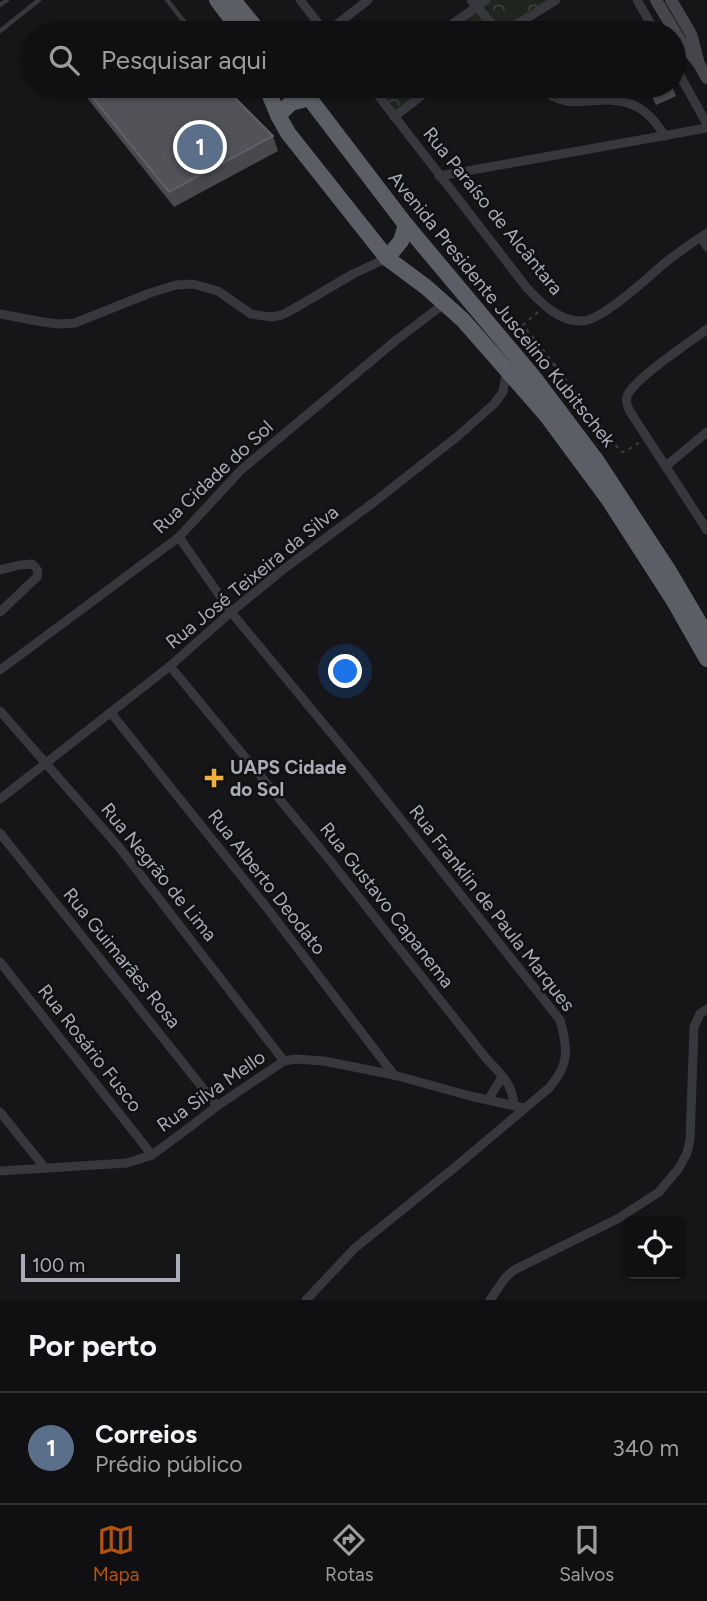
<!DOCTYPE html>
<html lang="pt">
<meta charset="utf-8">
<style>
body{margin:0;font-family:Figtree,sans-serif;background:#1e1e20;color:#f1f3f6}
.controls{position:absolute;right:21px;bottom:21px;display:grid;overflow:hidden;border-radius:10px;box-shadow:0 2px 5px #0004}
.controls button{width:63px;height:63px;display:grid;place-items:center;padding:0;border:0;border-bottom:2px solid #303032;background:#101012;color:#f1f3f6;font:35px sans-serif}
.scale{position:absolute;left:21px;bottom:18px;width:159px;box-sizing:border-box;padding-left:7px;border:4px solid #a8adb8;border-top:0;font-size:19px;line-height:24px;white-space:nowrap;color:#a8adb8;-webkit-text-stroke:5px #111113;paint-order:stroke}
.you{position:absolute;left:346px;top:672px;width:24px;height:24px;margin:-18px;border:5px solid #fff;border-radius:50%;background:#1a73e8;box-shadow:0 0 0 10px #1a73e833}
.badge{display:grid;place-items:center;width:46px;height:46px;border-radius:50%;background:#b45309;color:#fff;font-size:23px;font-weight:700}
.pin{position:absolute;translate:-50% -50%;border:4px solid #fff;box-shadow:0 2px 7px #0006}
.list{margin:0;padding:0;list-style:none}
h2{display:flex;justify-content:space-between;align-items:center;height:91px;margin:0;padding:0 28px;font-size:30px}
h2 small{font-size:23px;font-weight:400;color:#9c9d9f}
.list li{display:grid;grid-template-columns:46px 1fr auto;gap:21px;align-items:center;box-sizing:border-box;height:112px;padding:0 28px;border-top:2px solid #303032}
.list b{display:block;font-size:26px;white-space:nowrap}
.list p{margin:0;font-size:23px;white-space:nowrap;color:#9c9d9f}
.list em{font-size:23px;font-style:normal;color:#9c9d9f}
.icon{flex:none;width:38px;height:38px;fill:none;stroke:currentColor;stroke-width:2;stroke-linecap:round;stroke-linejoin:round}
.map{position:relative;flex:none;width:707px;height:1300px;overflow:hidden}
.search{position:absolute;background:#101012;box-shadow:0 2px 5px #0004;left:21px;right:21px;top:21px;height:77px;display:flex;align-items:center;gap:18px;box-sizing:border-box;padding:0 24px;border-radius:38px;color:#9c9d9f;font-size:26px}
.sheet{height:203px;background:#101012}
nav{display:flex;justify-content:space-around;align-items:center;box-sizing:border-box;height:98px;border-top:2px solid #303032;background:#101012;font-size:19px;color:#9c9d9f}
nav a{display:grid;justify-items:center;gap:4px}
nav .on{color:#b45309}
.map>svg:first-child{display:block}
.park{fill:url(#park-crowns)}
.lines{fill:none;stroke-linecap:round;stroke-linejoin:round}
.path{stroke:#3d3f44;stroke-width:2;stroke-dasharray:3.5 5;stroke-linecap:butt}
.service{stroke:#37383d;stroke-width:4.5}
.minor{stroke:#37383d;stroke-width:9}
.secondary{stroke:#45474d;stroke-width:12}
.trunk{stroke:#5b5e65;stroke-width:16}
.wall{fill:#47494d}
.building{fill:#525359;stroke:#5f6168;stroke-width:2}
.poi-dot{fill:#f2b134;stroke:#111113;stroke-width:2.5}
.labels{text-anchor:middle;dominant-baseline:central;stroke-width:5;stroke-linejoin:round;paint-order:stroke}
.street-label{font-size:19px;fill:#a8adb8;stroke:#111113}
.poi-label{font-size:19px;font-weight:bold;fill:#a8adb8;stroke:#111113;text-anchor:start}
</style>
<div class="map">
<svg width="707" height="1300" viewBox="0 0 707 1300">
<defs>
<pattern id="park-crowns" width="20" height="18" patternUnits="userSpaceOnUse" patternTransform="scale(1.75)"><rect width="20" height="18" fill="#1e261f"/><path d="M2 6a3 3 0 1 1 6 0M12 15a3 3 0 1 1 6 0" fill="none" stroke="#3c433d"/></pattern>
</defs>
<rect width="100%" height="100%" fill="#161618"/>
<!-- park -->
<g class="park">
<path d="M488,0H549L499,33H442Z"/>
<path d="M368,86H428L391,114Z"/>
</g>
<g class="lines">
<!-- path -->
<g class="path">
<path d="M538,312L523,325L554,364L547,370"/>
<path d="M554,364L621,452L626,451L640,442"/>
</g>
<!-- service -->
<g class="service">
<path d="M167,0L193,33"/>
<path d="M0,5L7,0"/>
<path d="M0,31L39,0"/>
<path d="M252,86L264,89"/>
</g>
<!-- minor -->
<g class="minor">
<path d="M300,0L326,33"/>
<path d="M471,0L500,33"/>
<path d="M637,0L656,33"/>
<path d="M326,33L368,0"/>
<path d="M440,33L486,0"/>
<path d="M503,33L556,0"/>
<path d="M674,65L707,124"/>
<path d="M371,86L527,288C541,303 559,322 582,321C602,321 649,276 666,262C679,252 693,242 707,233"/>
<path d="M539,86C570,116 594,92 628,103C645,108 656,122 665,136"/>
<path d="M394,117L434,86"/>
<path d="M439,176L707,128"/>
<path d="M701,237L707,247"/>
<path d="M0,314L43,322L58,324L75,323L150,293L176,285L193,284L218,291L251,314L271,317L282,315L295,308L353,274L387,258"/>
<path d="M707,329C689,343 638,376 628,394C625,400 627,404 629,410L707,530"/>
<path d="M666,466L707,432"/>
<path d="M179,537L231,612L365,774L560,1020C568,1049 570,1064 549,1088L454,1168L355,1248L306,1300"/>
<path d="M0,570L20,565L32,564C37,568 39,571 37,577L0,612"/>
<path d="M170,666L328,858L485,1057C500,1074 512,1082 514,1105"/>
<path d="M0,670L179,537L241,470L395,341L445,303"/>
<path d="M0,711L119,847L284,1061"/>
<path d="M111,713L267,908L394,1075"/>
<path d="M0,799L170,666L231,612L280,572L378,499L458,436L494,404L503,392L507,370"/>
<path d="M0,833L217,1106"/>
<path d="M0,962L152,1155"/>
<path d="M488,1100L502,1077"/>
<path d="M0,1112L45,1168"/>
<path d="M0,1171L127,1163L152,1155L194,1124L217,1106L284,1061L296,1059L324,1061L394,1075L470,1096L524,1108"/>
<path d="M490,1300L505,1278L514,1270L619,1218L659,1192L679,1168L687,1153L690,1140L694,1027L700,1014L707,1009"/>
</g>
<!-- secondary -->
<g class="secondary">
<path d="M656,0L681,42L699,64L707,78"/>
<path d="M671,0L691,34L698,60"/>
</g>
<!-- trunk -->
<g class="trunk">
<path d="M217,0L242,33"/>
<path d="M233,0L260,33"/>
<path d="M266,86L278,115L288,133L387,258L426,287L463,320L547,416L609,500L674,601L707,659"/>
<path d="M300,86L406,225L535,379L596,460L670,573L707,636"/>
<path d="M278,115L291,103L309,98"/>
<path d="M387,258L401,241L406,225"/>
</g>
</g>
<!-- wall -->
<g class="wall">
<path d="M83,86L273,136L278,151L174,207L88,99Z"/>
<path d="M636,86H672L676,96L656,105L649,90L639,94Z"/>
</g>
<!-- building -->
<g class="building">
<path d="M162,23L172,33H148Z"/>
<path d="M644,26L647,33H627Z"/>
<path d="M83,86H223L273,136L169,192Z"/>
<path d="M648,86H660L650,90Z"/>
</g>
<!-- markers -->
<path class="poi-dot" d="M210.5 767.5h7v7h7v7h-7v7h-7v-7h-7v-7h7z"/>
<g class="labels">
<!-- street labels -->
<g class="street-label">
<text transform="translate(493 211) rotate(51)">Rua Paraíso de Alcântara</text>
<text transform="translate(502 309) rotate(51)">Avenida Presidente Juscelino Kubitschek</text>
<text transform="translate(213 477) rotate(-43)">Rua Cidade do Sol</text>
<text transform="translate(252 577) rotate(-39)">Rua José Teixeira da Silva</text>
<text transform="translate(159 872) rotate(51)">Rua Negrão de Lima</text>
<text transform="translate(267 882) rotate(52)">Rua Alberto Deodato</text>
<text transform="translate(387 905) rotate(52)">Rua Gustavo Capanema</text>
<text transform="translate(492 908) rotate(52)">Rua Franklin de Paula Marques</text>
<text transform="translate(122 958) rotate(51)">Rua Guimarães Rosa</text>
<text transform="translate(90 1048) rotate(52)">Rua Rosário Fusco</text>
<text transform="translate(211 1091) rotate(-35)">Rua Silva Mello</text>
</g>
<!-- poi labels -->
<g class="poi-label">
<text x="230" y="767">UAPS Cidade<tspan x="230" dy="22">do Sol</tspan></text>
</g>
</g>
</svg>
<div class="controls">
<button><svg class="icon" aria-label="locate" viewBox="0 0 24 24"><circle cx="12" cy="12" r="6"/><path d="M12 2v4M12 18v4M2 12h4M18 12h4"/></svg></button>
</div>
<div class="scale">100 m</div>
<div class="you"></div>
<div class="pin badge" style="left:200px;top:147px;background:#5c6f8a">1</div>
<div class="search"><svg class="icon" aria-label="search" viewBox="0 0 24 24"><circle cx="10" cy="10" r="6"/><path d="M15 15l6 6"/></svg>Pesquisar aqui</div>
</div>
<section class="sheet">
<h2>Por perto<small></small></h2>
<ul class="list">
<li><span class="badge" style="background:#5c6f8a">1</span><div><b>Correios</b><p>Prédio público</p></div><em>340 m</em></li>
</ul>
</section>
<nav>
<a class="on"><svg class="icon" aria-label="map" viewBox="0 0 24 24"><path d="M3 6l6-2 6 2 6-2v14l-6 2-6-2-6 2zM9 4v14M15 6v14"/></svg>Mapa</a>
<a><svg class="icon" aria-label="directions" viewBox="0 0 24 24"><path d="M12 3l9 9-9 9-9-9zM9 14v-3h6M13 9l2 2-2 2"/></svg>Rotas</a>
<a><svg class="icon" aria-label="saved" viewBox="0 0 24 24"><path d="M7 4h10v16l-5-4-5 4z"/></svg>Salvos</a>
</nav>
